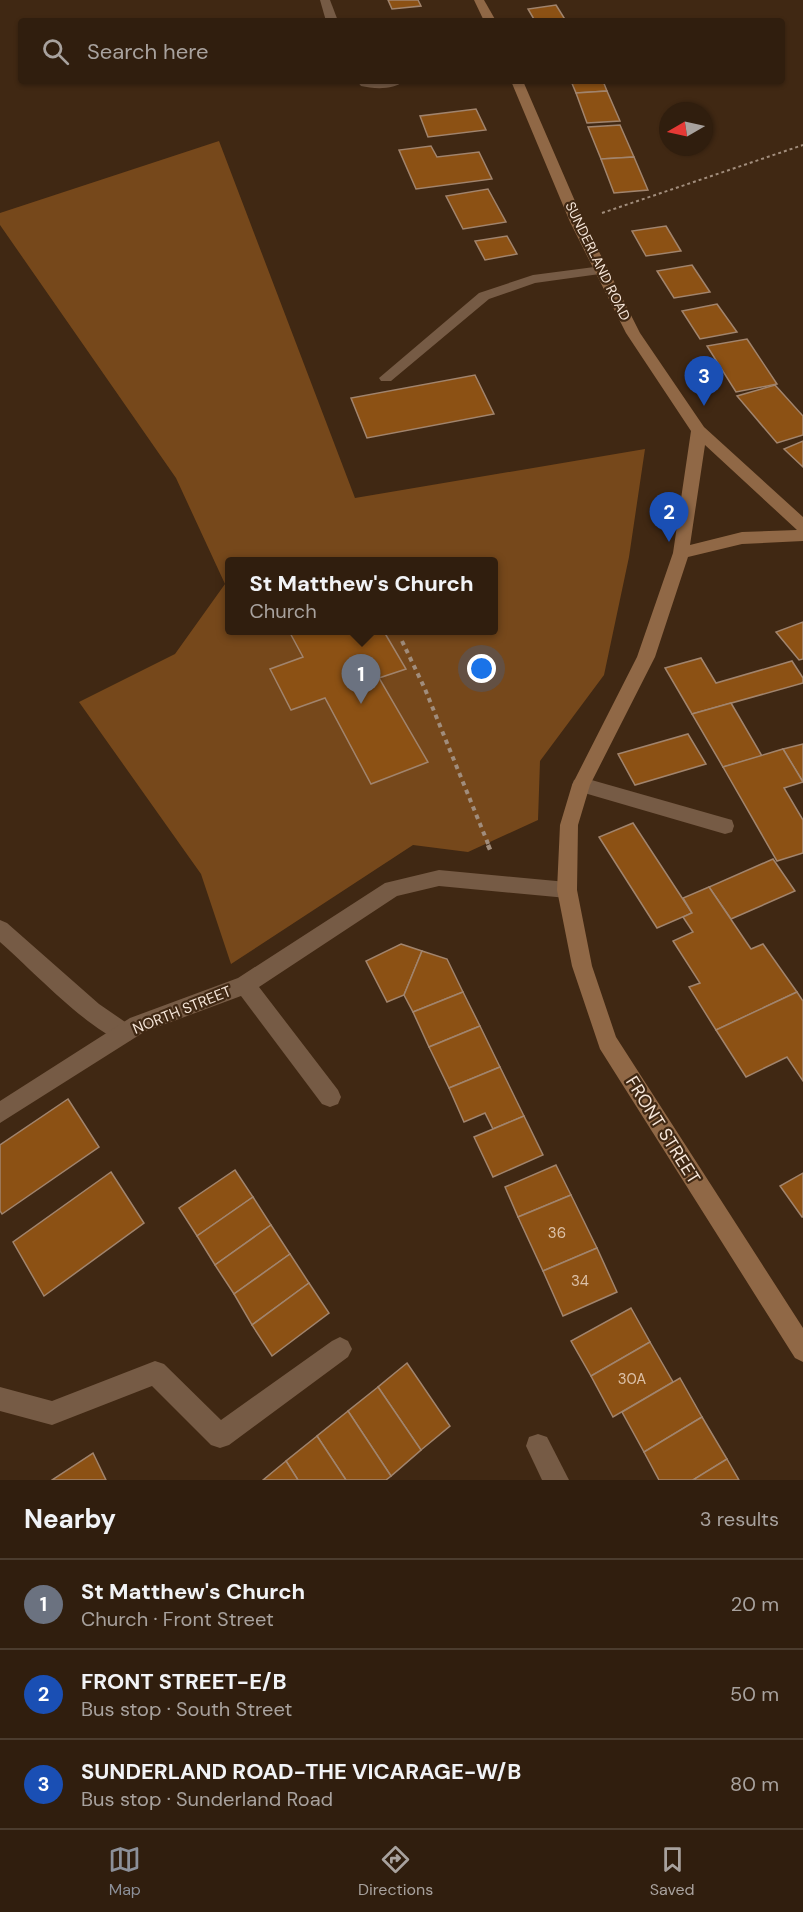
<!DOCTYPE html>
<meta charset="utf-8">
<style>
body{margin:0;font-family:"DM Sans",sans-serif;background:#3c2b1c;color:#f1f3f6}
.compass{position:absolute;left:659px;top:102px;width:54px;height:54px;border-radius:50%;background:#301e0e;box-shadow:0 2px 4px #0004;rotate:261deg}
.you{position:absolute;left:482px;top:669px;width:21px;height:21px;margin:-15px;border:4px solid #fff;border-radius:50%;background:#1a73e8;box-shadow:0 0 0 9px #1a73e833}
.badge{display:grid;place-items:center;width:39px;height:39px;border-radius:50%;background:#8c9099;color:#fff;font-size:20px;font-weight:700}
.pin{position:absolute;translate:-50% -50px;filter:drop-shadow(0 2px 3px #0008)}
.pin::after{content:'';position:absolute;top:32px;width:21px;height:18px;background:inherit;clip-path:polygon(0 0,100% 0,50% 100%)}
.popup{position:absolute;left:225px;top:557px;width:273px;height:78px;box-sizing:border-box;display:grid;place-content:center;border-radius:6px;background:#301e0e;filter:drop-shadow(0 2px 4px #0005);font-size:20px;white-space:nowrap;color:#a8a29e}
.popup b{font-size:22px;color:#f1f3f6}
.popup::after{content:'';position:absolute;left:50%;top:100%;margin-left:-12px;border:12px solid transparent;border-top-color:#301e0e}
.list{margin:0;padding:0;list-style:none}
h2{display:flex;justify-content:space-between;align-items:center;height:78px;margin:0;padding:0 24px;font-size:26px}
h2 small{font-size:20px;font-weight:400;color:#a8a29e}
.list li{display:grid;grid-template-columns:39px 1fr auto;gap:18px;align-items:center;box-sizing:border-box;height:90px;padding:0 24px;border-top:2px solid #4b3c2e}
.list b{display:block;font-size:22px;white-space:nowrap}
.list p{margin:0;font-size:20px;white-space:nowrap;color:#a8a29e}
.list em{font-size:20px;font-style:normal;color:#a8a29e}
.icon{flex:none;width:33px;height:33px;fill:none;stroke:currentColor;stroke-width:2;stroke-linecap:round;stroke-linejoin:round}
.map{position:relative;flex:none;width:803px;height:1480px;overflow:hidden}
.search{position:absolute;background:#301e0e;box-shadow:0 2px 4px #0004;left:18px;right:18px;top:18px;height:66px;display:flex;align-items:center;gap:15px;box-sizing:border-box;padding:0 21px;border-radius:6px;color:#a8a29e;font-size:22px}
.sheet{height:348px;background:#301e0e}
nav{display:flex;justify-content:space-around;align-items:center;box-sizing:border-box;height:84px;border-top:2px solid #4b3c2e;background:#301e0e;font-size:16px;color:#a8a29e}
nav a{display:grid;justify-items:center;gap:3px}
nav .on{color:#8c9099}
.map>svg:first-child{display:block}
.green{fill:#76481b;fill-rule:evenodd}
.building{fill:#8c5114;stroke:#a1846d;stroke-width:1.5}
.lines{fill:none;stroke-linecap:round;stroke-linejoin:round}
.path-far2{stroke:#a18d7c;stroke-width:2;stroke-dasharray:3 3;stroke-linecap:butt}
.path-far1{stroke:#a18d7c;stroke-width:4;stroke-dasharray:4.5 4.5;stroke-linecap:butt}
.path{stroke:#a18d7c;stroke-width:4.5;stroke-dasharray:5 5;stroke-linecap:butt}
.lane{fill:#765b45;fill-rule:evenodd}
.street{fill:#765b45;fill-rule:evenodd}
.secondary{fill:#906846;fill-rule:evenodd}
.labels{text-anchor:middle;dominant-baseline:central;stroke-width:4.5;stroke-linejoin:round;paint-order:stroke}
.far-street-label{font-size:14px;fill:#f6e6d9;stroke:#402813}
.street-label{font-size:15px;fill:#f6e6d9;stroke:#402813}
.near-number-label{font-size:15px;fill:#dcc1a8}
.near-street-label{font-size:18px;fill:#f6e6d9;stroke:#402813}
</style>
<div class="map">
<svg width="803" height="1480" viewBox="0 0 803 1480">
<rect width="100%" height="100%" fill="#402813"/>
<!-- green -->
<path class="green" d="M219,141L355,498L645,449L629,557L604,675L540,761L538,820L468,852L413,845L231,964L201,874L79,702L175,654L225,584L176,478L0,225V213ZM229,562H493V630H229Z"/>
<!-- building -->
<g class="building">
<path d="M388,0H418L421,6L392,9Z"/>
<path d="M556,5L566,21H535L528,9Z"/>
<path d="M571,81H603L607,91L576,93Z"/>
<path d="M607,91L620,121L587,123L576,93Z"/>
<path d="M476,109L486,130L428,137L420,116Z"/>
<path d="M620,125L634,157L601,159L588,127Z"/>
<path d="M431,146L437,157L479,152L492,179L416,189L399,150Z"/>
<path d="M634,157L648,190L614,193L601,159Z"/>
<path d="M488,189L506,222L463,229L446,196Z"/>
<path d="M666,226L681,251L646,256L632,231Z"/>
<path d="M507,236L517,254L485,260L475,241Z"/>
<path d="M692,265L710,292L674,298L657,271Z"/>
<path d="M717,304L737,332L700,339L682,311Z"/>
<path d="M747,339L777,384L736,392L707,346Z"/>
<path d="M475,375L494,414L367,438L351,398Z"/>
<path d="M775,385L803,416V435L777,443L737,396Z"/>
<path d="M803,441V467L784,449Z"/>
<path d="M803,622V659L799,660L776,632Z"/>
<path d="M352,630L356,638L383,630L406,669L379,678L428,762L371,784L325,698L291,710L270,669L303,657L289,631Z"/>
<path d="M701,658L716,683L792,661L803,678V683L692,714L665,668Z"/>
<path d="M731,703L762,756L723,767L692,714Z"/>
<path d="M688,734L706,764L635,785L618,754Z"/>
<path d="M803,744V782L783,749Z"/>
<path d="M783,749L803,782L784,788L803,820V853L777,861L723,767Z"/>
<path d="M633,823L692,913L657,928L599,837Z"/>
<path d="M773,859L795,891L731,919L709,887Z"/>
<path d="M709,887L751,949L763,944L797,992L716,1030L689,987L700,983L673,941L693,932L683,917L692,913L683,898Z"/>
<path d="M401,944L422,951L404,995L387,1002L366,961Z"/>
<path d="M422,951L447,959L463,992L413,1012L404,995Z"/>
<path d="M463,992L480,1026L429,1047L413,1012Z"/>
<path d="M797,992L803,1001V1081L787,1057L746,1077L716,1030Z"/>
<path d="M480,1026L500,1067L449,1088L429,1047Z"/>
<path d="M500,1067L524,1116L493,1129L485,1113L464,1122L449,1088Z"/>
<path d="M68,1099L99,1147L2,1214L0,1211V1145Z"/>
<path d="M524,1116L543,1155L493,1177L474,1137Z"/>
<path d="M556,1165L571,1195L518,1217L505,1187Z"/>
<path d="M235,1170L253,1197L197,1236L179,1208Z"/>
<path d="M111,1172L144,1223L44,1296L13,1242Z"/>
<path d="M803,1173V1217H802L780,1186Z"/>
<path d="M571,1195L597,1248L543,1271L518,1217Z"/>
<path d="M253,1197L271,1225L215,1265L197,1236Z"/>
<path d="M271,1225L290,1254L234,1294L215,1265Z"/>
<path d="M597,1248L617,1292L563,1316L543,1271Z"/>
<path d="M290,1254L309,1283L252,1325L234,1294Z"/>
<path d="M309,1283L329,1313L272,1356L252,1325Z"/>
<path d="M631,1308L650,1342L591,1376L571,1341Z"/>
<path d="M650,1342L673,1382L613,1417L591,1376Z"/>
<path d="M407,1363L450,1426L421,1450L378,1387Z"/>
<path d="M680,1378L702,1417L644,1452L622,1412Z"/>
<path d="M378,1387L421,1450L391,1476L348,1411Z"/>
<path d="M348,1411L391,1476L386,1480H346L317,1436Z"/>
<path d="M702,1417L727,1459L693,1480H659L644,1452Z"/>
<path d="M317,1436L346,1480H298L286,1461Z"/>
<path d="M93,1453L106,1480H52Z"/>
<path d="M727,1459L739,1480H693Z"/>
<path d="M286,1461L298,1480H263Z"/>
</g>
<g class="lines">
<!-- path-far2 -->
<path class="path-far2" d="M602,213L803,145"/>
<!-- path-far1 -->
<path class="path-far1" d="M402,641L425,689L489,846"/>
<!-- path -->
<path class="path" d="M488,845L492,854"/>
<!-- lane -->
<g class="lane">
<path d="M320,0H330L338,21H326Z"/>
<path d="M357,81H404C394,90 374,89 361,86Z"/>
<path d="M602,266L607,267L609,270L607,273L535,283L489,299L391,381H381L379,378L479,293L533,275Z"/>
<path d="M581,777L725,818L732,820L734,826L732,832L725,834L574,790L572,785L574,780Z"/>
<path d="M0,920L7,923L99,1004L131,1026L134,1033L131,1040L124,1043C86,1028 32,970 0,942Z"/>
<path d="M340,1337L348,1341L352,1349L348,1357L229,1445L220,1448L211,1445L152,1386L52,1425L0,1411V1387L52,1401L155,1361L164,1364L221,1420L332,1341Z"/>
</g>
<!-- street -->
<g class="street">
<path d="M439,870L567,882L574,884L577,890L574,896L567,898L439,886L397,896L259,987L338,1090L341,1097L338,1104L330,1107L322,1104L241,996L144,1032L0,1123V1101L130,1018L238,978L385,883Z"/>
<path d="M538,1434L547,1437L569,1480H542L526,1446L529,1437Z"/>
</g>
<!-- secondary -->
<g class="secondary">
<path d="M474,0H484L496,21H484Z"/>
<path d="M511,81H523L584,222L640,333L704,427L803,517V541L742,544L688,557L655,657L590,785L578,825L577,890L592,966L616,1037L803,1328V1362L795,1358L600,1049L572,966L557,890L560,825L572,785L637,657L673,553L691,431L626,333L570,222ZM705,445L797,530L742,532L690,545Z"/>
</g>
</g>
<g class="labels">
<!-- far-street labels -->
<g class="far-street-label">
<text transform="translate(598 261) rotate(64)">SUNDERLAND ROAD</text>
</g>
<!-- street labels -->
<g class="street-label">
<text transform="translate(182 1010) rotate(-22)">NORTH STREET</text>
</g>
<!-- near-number labels -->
<g class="near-number-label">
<text x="557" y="1233">36</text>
<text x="580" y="1281">34</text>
<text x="632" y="1379">30A</text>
</g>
<!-- near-street labels -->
<g class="near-street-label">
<text transform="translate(663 1130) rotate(58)">FRONT STREET</text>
</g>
</g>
</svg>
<svg class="compass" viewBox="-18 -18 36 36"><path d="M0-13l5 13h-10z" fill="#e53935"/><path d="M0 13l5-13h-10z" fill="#a8a29e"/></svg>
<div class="you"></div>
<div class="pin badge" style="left:361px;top:704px;background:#6b7280">1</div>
<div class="popup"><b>St Matthew's Church</b>Church</div>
<div class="pin badge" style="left:669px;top:542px;background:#1a4fb4">2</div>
<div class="pin badge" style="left:704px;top:406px;background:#1a4fb4">3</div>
<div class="search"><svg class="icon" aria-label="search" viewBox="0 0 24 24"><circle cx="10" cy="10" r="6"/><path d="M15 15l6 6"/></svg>Search here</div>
</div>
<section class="sheet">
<h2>Nearby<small>3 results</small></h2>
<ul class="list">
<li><span class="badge" style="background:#6b7280">1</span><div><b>St Matthew's Church</b><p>Church · Front Street</p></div><em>20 m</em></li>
<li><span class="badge" style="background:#1a4fb4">2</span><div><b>FRONT STREET-E/B</b><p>Bus stop · South Street</p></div><em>50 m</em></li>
<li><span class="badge" style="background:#1a4fb4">3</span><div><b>SUNDERLAND ROAD-THE VICARAGE-W/B</b><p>Bus stop · Sunderland Road</p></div><em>80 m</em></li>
</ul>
</section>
<nav>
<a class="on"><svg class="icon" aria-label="map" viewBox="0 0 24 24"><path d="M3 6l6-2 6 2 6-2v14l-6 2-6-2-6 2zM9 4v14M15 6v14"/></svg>Map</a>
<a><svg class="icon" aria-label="directions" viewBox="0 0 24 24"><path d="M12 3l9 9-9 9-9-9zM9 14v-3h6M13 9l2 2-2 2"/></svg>Directions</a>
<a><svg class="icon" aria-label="saved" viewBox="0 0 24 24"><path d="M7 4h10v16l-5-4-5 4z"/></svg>Saved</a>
</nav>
